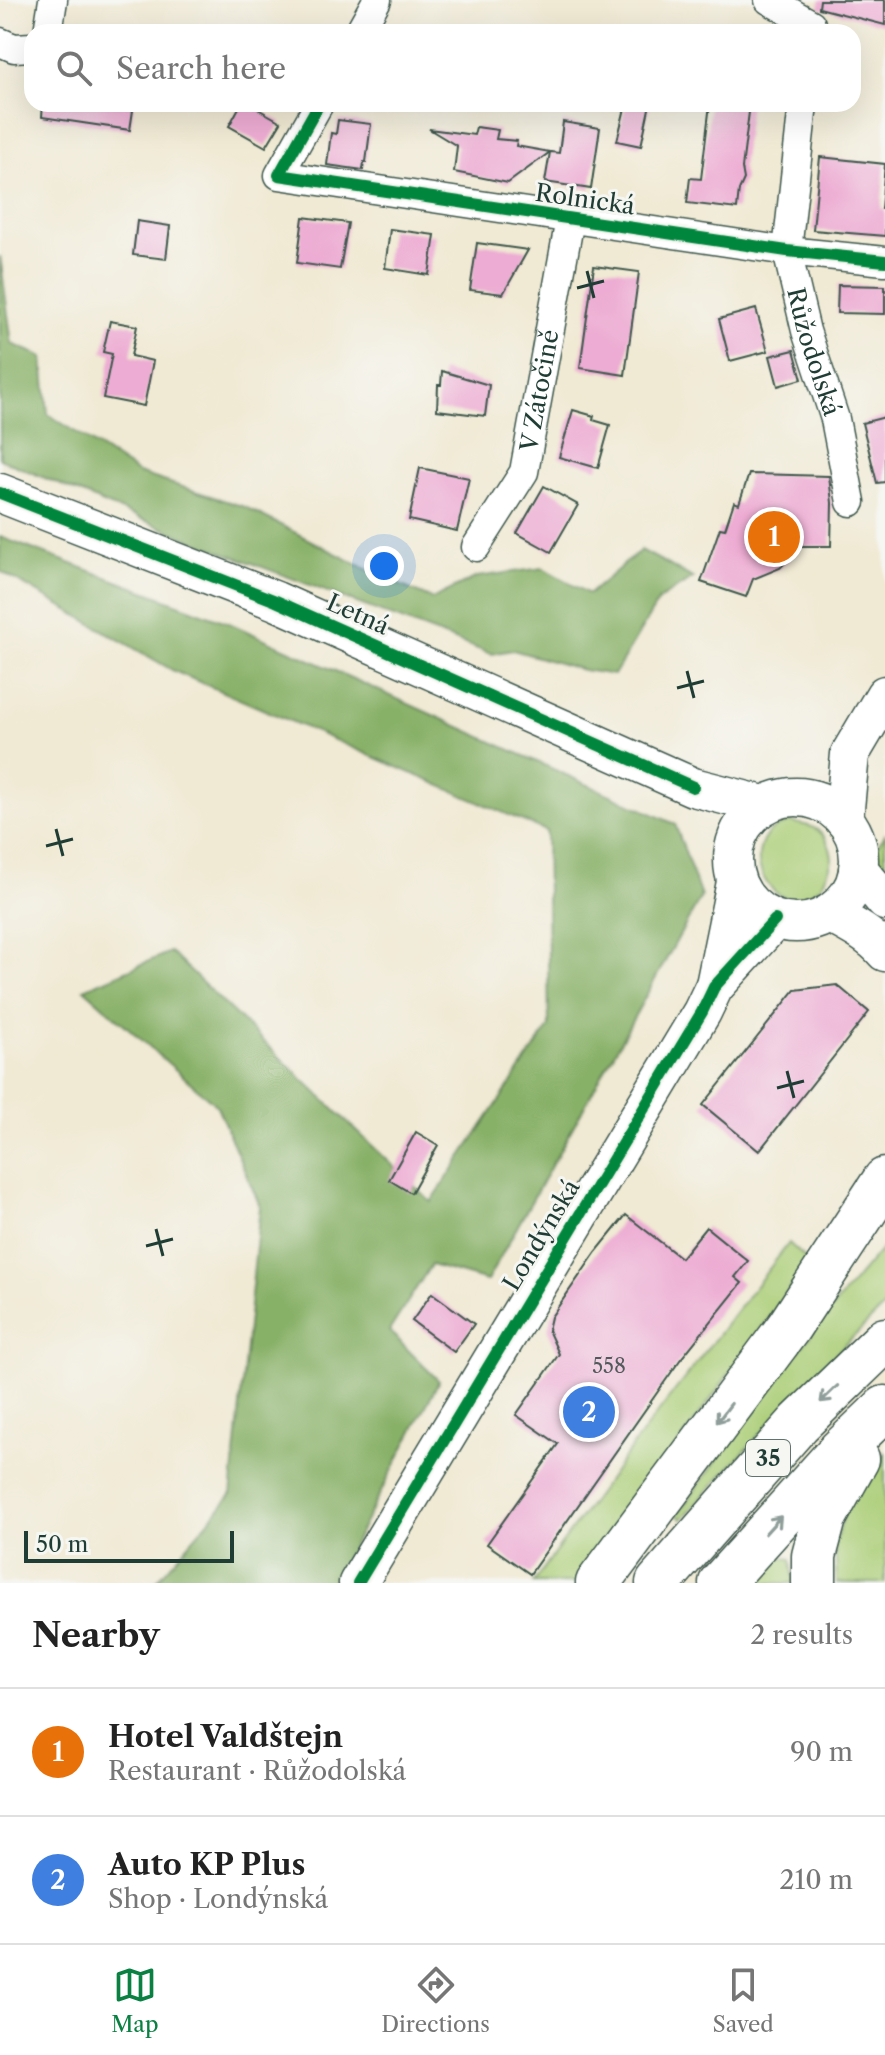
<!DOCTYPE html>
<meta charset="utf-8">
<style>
body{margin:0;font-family:"Libre Caslon Text",serif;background:#f2f2f2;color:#222}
.scale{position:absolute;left:24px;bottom:20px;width:210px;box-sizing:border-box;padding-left:8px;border:4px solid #1f3d34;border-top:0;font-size:22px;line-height:28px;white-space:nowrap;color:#1f3d34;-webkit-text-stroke:6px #f6f6f2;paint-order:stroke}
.you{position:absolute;left:384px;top:566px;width:28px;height:28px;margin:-20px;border:6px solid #fff;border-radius:50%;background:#1a73e8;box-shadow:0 0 0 12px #1a73e833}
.badge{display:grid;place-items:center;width:52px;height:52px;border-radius:50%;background:#0b8043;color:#fff;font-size:26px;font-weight:700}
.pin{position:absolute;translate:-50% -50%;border:4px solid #fff;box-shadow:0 2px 8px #0006}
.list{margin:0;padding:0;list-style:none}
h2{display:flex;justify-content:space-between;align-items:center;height:104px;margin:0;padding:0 32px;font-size:34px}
h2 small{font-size:26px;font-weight:400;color:#767676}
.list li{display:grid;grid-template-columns:52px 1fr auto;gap:24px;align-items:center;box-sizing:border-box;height:128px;padding:0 32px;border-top:2px solid #e0e0e0}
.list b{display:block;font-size:30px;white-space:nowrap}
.list p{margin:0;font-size:26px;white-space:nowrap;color:#767676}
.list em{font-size:26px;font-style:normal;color:#767676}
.icon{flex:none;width:44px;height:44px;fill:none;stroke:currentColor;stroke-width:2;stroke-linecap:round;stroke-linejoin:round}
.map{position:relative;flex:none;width:885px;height:1583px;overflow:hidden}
.search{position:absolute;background:#fff;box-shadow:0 8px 32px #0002;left:24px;right:24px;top:24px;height:88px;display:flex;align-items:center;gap:20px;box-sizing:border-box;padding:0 28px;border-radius:24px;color:#767676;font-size:30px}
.sheet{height:360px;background:#fff}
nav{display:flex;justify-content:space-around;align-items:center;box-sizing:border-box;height:112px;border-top:2px solid #e0e0e0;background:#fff;font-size:22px;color:#767676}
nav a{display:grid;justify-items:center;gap:4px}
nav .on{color:#0b8043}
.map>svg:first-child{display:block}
.green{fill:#abce77;stroke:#658656;stroke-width:2}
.forest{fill:#88b168;stroke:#54774e;stroke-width:2}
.building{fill:#edacd3}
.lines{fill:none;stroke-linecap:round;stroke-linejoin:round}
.street-casing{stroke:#3e574c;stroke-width:31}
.secondary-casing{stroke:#3e574c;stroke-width:41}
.highway-casing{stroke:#3e574c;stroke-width:47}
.street{stroke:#fff;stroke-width:28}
.secondary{stroke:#fff;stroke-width:38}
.highway{stroke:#fff;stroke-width:44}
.cycleway-casing{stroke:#f6f6f2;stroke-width:17}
.cycleway{stroke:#00873e;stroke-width:12}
.oneway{stroke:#8f9e9a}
.ticks{fill:none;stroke:#1f3d34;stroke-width:3}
.labels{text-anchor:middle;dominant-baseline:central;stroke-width:6;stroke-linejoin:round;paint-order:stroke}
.number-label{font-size:20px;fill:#52595c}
.shield{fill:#f6f6f2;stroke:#60746d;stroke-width:2}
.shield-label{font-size:22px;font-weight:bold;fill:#1f3d34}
.street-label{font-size:24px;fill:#1f3d34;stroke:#f6f6f2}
</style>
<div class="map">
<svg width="885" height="1583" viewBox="0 0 885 1583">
<rect width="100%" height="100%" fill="#f6f6f2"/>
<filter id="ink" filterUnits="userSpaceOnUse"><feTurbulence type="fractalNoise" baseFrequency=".0125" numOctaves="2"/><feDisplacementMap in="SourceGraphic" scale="16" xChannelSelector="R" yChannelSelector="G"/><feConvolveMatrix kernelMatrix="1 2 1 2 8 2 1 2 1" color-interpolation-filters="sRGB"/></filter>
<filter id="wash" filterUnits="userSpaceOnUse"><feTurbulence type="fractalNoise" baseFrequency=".006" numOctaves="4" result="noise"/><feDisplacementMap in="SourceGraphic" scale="32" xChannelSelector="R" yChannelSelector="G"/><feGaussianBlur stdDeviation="1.8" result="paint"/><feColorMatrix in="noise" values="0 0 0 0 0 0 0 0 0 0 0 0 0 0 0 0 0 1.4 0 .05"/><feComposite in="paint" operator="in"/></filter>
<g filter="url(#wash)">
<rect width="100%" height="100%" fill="#f0e9d3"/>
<!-- green -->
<g class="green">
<path d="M790,822C797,824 807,824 814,828C824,832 831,847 832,858C832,863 828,871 826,876C823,885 819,888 811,893C775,917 738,857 773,829C778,826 784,824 790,822Z"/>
<path d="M885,835V886L875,868L873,852Z"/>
<path d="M789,1243L809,1262L579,1583H533L643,1432Z"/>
<path d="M885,1245V1306L817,1372L682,1519L677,1515C744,1423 810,1331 885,1245Z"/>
<path d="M885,1452V1583H837L835,1543L848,1503Z"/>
<path d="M778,1557L791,1559L794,1583H755Z"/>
</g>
<!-- forest -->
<g class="forest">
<path d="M0,256L12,344L43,357L48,414L138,473L245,507L386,579L432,599L477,577L543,568L589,594L641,550L693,578L659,600L614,675L583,670L513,650L491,654L186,538L0,459Z"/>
<path d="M0,537L229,623L675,824L701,897L487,1281L431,1265L389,1331L439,1381L333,1583H155L231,1495L260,1206L217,1106L84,989L170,952L431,1202L549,1027L546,831L174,671L0,571Z"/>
</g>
<g id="blocks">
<!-- building -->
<g class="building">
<path d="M820,0H885V25L819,8Z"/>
<path d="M43,104H134L130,130L42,117Z"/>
<path d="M241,104H249L281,122L266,147L229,126Z"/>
<path d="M626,104H650L641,146L617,141Z"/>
<path d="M710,104H750L742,168L744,179L739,190L737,209L687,203L690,178L701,179Z"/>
<path d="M338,120L371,124L366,162H364L363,170L327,165L331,133L336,134Z"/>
<path d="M563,122L600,128L591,189L545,182L550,152L559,153Z"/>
<path d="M476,127L498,130L496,139L517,141L516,146L550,152L508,183L454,172L457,146L429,129L474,135Z"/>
<path d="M820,157L885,164L881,209H885V236L813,230Z"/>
<path d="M303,217L348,223L340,269L297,263Z"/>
<path d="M137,221L170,226L166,259L133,255Z"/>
<path d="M390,229L435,235L429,275L385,268Z"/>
<path d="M477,243L528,250L503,294L470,290Z"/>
<path d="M594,266L639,272L625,375L580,368Z"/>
<path d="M838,285L885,286V314L837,313Z"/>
<path d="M756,309L768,351L730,361L719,319Z"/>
<path d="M110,321L137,326L131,356L153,361L144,406L103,398L112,354L103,352Z"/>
<path d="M794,350L802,379L778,386L770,356Z"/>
<path d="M442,371L489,385L485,416L437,410L438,385H441Z"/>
<path d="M573,410L594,416L593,420L610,425L598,468L559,457Z"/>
<path d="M885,417V482L877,483L862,423Z"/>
<path d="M420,468L469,478L457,531L409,520Z"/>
<path d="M749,474L829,476L832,503L831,546H788L789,559L780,568L753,579L746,597L701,582L720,528L725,529L734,502L739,504Z"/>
<path d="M544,486L578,505L551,552L517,533Z"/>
<path d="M837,985L869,1012L759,1151L703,1105L795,990Z"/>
<path d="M416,1132L438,1145L411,1193L389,1180Z"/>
<path d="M626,1215L681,1258L706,1227L748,1261L735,1277L742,1283L680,1360L530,1574L487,1544L558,1444L516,1415L559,1354L548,1330L551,1317L596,1252Z"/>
<path d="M432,1293L474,1324L454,1352L412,1321Z"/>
</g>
</g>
</g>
<g filter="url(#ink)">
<use href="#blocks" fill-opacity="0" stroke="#3e574c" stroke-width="2"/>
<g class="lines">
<defs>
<g id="street">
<path d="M769,0L811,24"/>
<path d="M48,32L53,0"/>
<path d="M359,32L377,0"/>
<path d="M0,42L14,48L32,47"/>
<path d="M319,104L279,175L787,251L885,261"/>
<path id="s1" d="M803,104L787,251L806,331L835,419L851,502"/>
<path id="s2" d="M476,547L524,472L570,219"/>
</g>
<g id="secondary">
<path d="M0,493L276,601L693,787L763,805"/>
<circle cx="796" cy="860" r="63"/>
<path d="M844,819L850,754L885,695"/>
<path d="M858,869L885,901"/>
<path d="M830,914C849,924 871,935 885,952"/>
<path d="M715,985L736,882"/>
<path d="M358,1583L702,1012L714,987L775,920"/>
</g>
<g id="highway">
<path d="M598,1583L788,1328L885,1180"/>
<path d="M658,1583L799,1423L885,1340"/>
<path d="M721,1583L840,1451L885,1408"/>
<path d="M814,1583V1556L824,1518L857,1459"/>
</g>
</defs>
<!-- street casing -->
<use href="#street" class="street-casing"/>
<!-- secondary casing -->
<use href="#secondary" class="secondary-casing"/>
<!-- highway casing -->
<use href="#highway" class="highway-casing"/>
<!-- street -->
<use href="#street" class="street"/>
<!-- secondary -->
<use href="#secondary" class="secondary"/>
<!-- highway -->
<use href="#highway" class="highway"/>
<defs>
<g id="cycleway">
<path d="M319,104L279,175L787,251L885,261"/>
<path d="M0,493L276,601L693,787"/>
<path d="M358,1583L702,1012L714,987L775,920"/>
</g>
</defs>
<!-- cycleway casing -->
<use href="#cycleway" class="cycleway-casing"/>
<!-- cycleway -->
<use href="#cycleway" class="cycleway"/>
</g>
<!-- one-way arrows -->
<defs><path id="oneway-shaft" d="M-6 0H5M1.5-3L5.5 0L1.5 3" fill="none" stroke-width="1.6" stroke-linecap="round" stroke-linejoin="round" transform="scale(2)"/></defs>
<g class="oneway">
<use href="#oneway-shaft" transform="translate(829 1394) rotate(136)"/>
<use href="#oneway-shaft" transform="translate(724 1413) rotate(127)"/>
<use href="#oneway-shaft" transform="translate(773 1525) rotate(-48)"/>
</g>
</g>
<!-- ticks -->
<path class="ticks" d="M587,271L594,298M577,288L604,281M687,671L694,698M677,688L704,681M56,829L63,856M46,846L73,839M787,1071L794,1098M777,1088L804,1081M156,1229L163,1256M146,1246L173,1239"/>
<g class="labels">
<!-- number labels -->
<g class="number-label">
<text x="609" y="1366">558</text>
</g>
<!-- shield labels -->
<rect class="shield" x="746" y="1440" width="44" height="36" rx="6"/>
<g class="shield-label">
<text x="768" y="1458">35</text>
</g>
<!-- street labels -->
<g class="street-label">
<text transform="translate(585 199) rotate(8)">Rolnická</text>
<text stroke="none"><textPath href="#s1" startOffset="252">Růžodolská</textPath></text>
<text stroke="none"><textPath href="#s2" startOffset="172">V Zátočině</textPath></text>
<text transform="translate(358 614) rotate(24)">Letná</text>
<text transform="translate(541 1235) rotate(-59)">Londýnská</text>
</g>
</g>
</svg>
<div class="scale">50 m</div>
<div class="you"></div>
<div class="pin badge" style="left:774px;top:537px;background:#e8710a">1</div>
<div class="pin badge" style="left:589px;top:1412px;background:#3f7fe0">2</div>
<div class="search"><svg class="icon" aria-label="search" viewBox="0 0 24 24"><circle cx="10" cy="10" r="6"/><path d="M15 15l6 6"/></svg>Search here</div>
</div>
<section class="sheet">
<h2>Nearby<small>2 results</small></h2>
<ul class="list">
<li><span class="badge" style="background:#e8710a">1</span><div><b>Hotel Valdštejn</b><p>Restaurant · Růžodolská</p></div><em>90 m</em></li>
<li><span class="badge" style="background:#3f7fe0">2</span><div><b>Auto KP Plus</b><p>Shop · Londýnská</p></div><em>210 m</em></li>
</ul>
</section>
<nav>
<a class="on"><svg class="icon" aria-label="map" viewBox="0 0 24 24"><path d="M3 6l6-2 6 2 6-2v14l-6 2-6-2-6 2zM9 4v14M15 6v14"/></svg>Map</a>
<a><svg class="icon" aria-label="directions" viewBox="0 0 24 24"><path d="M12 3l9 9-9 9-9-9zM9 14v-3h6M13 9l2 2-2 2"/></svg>Directions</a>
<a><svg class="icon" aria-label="saved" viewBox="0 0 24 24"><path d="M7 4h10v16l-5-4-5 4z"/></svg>Saved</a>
</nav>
